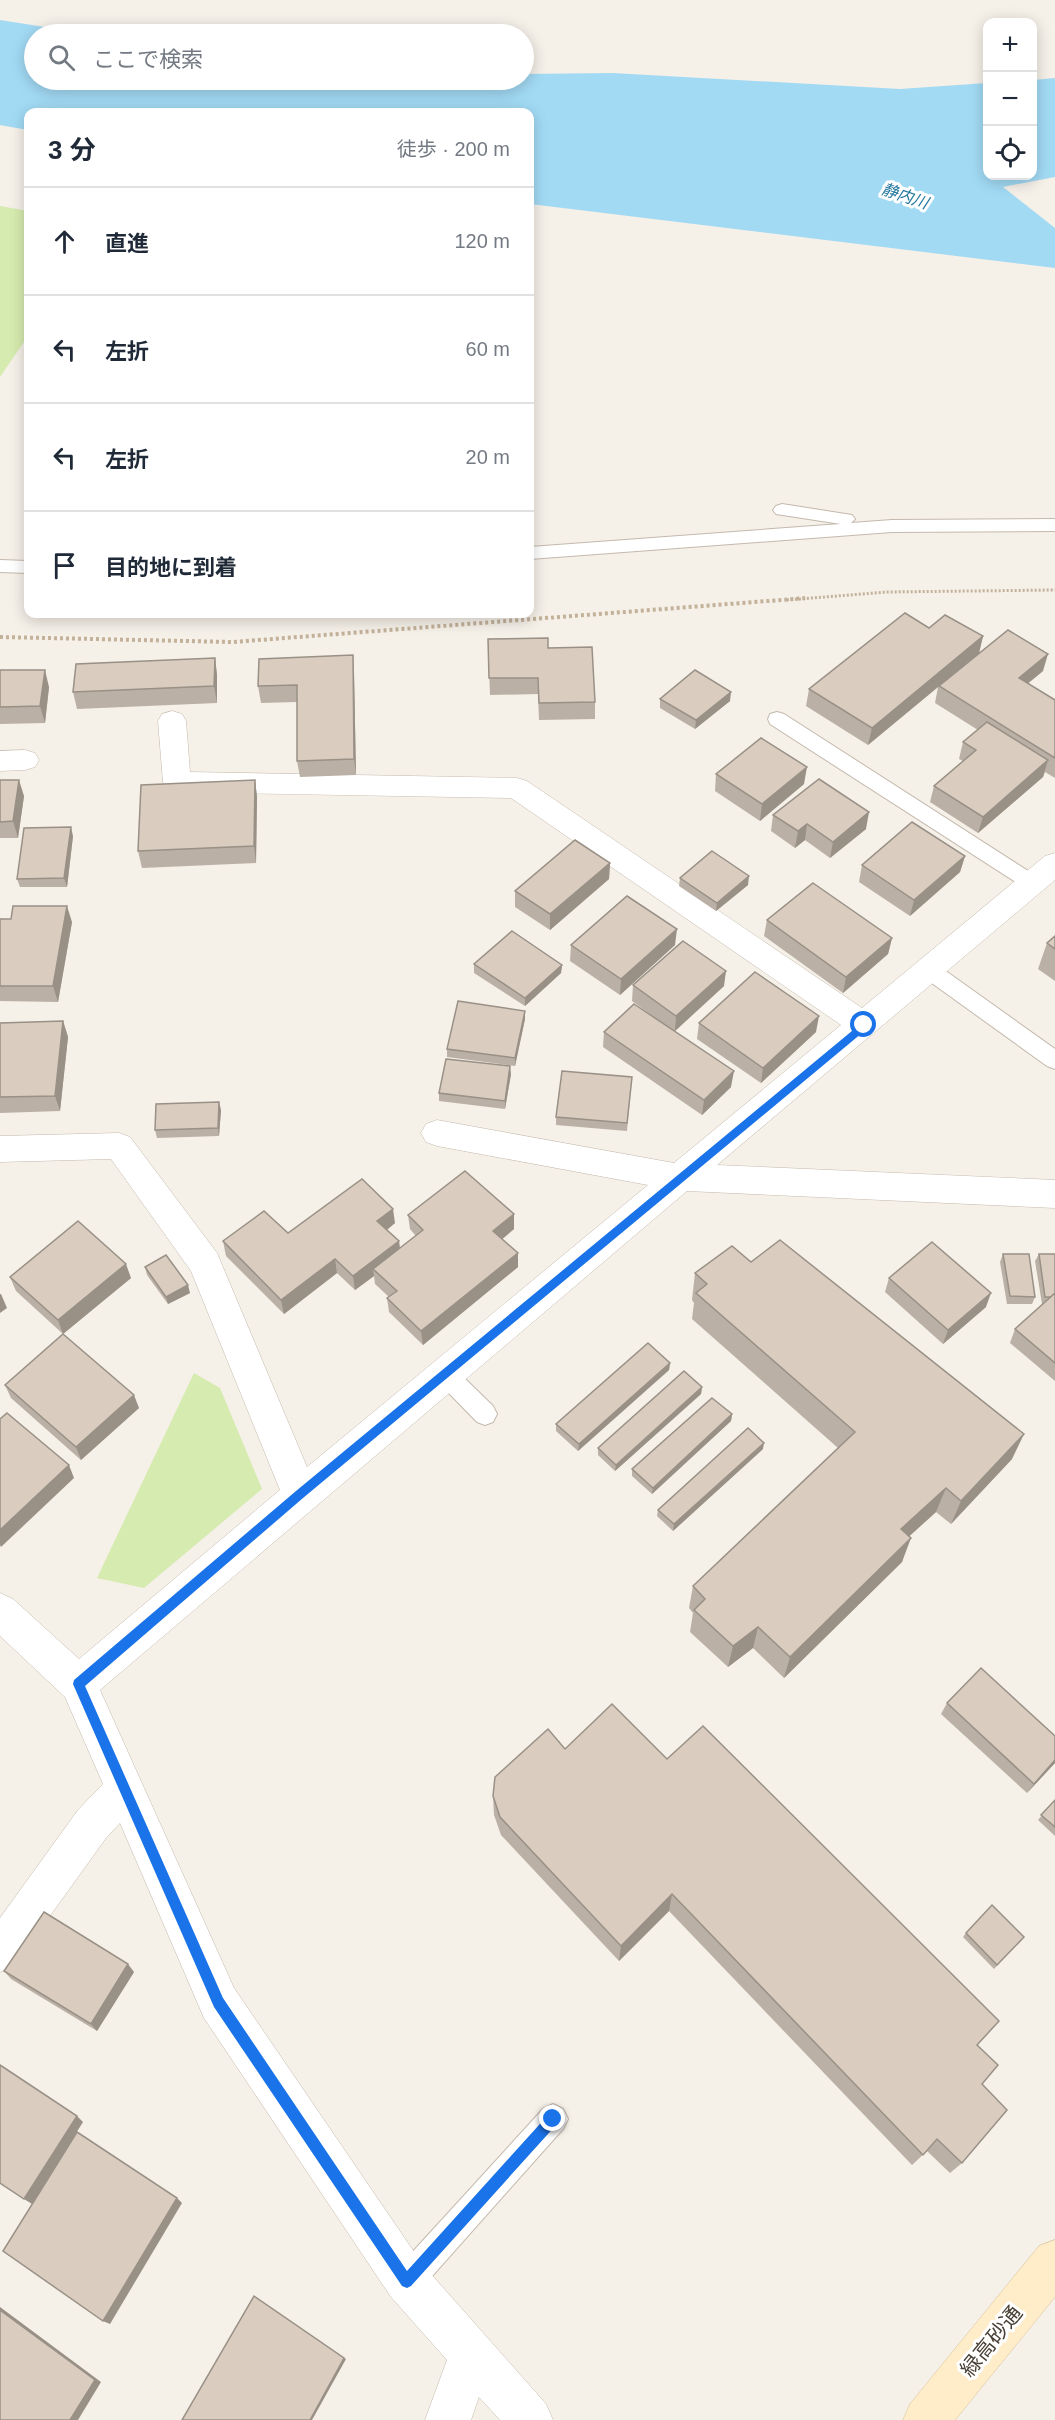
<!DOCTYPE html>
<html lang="ja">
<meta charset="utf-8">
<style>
body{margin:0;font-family:Arial,"Noto Sans JP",sans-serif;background:#f2f2f3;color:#1f2937}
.controls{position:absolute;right:18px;top:18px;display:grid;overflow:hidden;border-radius:12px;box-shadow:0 3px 15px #0003}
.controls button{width:54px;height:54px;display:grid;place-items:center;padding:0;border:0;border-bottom:2px solid #e0e1e3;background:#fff;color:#1f2937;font:30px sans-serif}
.stop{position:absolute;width:18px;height:18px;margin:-14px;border:4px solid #1a73e8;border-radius:50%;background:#fff}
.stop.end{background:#1a73e8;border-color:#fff;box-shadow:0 2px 6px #0008}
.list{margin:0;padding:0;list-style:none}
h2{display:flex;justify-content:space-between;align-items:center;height:78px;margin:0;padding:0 24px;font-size:26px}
h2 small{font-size:20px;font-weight:400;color:#747a83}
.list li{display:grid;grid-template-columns:39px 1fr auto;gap:18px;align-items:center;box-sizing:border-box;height:108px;padding:0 24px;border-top:2px solid #e0e1e3}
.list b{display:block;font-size:22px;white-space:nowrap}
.list em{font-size:20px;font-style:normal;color:#747a83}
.icon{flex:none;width:33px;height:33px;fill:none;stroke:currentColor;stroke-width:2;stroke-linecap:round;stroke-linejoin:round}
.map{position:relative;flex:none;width:1055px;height:2420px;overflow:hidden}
.search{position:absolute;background:#fff;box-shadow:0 3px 15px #0003;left:24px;top:24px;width:510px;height:66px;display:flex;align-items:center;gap:15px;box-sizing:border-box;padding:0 21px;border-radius:33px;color:#747a83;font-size:22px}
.panel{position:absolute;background:#fff;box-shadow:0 3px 15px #0003;left:24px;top:108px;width:510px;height:510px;border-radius:12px}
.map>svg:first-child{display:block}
.green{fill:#d6ebaf}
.water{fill:#a2daf4}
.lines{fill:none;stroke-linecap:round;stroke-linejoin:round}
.lane-casing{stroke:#c4b9ad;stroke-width:2}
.street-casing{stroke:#c4b9ad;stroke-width:1}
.secondary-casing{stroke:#d7bf96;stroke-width:1}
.path-far1{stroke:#c3b19a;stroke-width:3;stroke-dasharray:2 2;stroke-linecap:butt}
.path{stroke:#c3b19a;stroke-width:4;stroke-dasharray:3 3;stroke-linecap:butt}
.lane{fill:#fff;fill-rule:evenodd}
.street{fill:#fff;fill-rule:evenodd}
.secondary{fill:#ffecc8;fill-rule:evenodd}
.wall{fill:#bbb0a5}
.shaded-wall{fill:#999086}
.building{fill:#dacdc0;stroke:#999086;stroke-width:1.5}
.route{fill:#1a73e8}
.labels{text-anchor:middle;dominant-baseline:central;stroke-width:6;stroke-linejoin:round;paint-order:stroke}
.far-water-label{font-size:16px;font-style:italic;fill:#2579a1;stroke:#fff}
.near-street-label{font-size:21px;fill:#494036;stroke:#fff}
</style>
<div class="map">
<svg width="1055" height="2420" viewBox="0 0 1055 2420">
<rect width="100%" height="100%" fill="#f5f0e8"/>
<!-- green -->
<g class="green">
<path d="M0,206L28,211V336L0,377Z"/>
<path d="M194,1373L220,1388L262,1489L144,1588L97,1578Z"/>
</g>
<!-- water -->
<path class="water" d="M0,20L89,34H34V80H524V74L612,73L900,89L987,83L988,176H1032L1033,80L1055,78V177L1003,187L1055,228V268L530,204V112H28V130L0,125Z"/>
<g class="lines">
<defs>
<g id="lane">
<path d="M782,504L852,515L855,519L851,523L892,520L1055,519V531L892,532L530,559V547L841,524L776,514L773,510L776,506Z"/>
<path d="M0,560L28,561V573L0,572Z"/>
<path d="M777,712L784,714L1039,878L1042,883L1039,888L1032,891L1025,888L770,724L768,719L770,714Z"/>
<path d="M929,962L936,964L1055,1049V1069L1047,1066L922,976L919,970L922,964Z"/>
<path d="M445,1364L453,1367L493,1406L497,1414L493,1422L485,1425L477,1422L437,1381L433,1374L437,1367Z"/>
<path d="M553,2104L563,2109L568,2119L563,2129L418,2292L407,2296L396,2292L392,2281L396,2270L543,2109Z"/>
</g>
<g id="street">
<path d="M172,711L182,714L186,721L190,772L517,778L527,781L862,1008L1045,856L1055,853V880L717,1165L1055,1180V1208L687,1191L100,1690L234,1988L423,2265L546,2404L553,2420H500L479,2397L471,2420H425L447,2360L391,2297L204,2018L120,1823L106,1838L14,1966L0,1972V1918L78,1810L103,1784L65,1697L0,1636V1593L13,1599L79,1659L280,1490L191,1271L111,1159L0,1162V1136L119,1133L130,1137L217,1253L307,1467L648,1185L437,1146L426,1142L421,1133L426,1124L437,1120L674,1163L841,1025L511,798L177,792L167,789L163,782L158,721L162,714Z"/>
<path d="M25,750L35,753L39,760L35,767L25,770L0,771V751Z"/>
</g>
<path id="secondary" d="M1055,2240V2297L955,2420H903L910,2404L1039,2246Z"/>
</defs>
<!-- lane casing -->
<use href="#lane" class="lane-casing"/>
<!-- street casing -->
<use href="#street" class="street-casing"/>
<!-- secondary casing -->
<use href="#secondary" class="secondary-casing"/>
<!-- path-far1 -->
<path class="path-far1" d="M787,600L887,592L1055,590"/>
<!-- path -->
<path class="path" d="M0,637L233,642L807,598"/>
<!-- lane -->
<use href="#lane" class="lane"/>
<!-- street -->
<use href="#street" class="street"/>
<!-- secondary -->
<use href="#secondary" class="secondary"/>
</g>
<!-- wall -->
<g class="wall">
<path d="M929,628L983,636L979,653L1043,671L1028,683L1055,700V778L1045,772L1043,777L978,833L930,802L934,786L963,761L959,759L963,742L978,730L935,703L938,687L868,745L806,706L809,689Z"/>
<path d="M488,639L548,648L595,702V719L539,720L538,694L490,695Z"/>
<path d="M215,658L217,675V703L77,709L73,692Z"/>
<path d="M0,670L49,687L45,723L0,724Z"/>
<path d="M354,672L356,775L300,777L297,761V702L261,703L258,686Z"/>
<path d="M660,699L730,701L695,729L660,708Z"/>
<path d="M716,774L804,784L760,821L715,791Z"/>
<path d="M0,780L24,796L18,838H0Z"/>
<path d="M255,780L257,797L256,863L142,868L138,851Z"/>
<path d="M773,815L866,829L830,858L805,840L795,848L771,831Z"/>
<path d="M73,836L67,887H20L17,879Z"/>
<path d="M965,856L960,872L910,916L859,882L862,865Z"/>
<path d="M610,863L609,879L550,930L515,907V891Z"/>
<path d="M680,878L748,885L716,911L679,886Z"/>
<path d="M0,919L72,922L58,1002L0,1001Z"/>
<path d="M767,920L892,938L888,954L843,993L764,936Z"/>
<path d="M1055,936V981L1038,969L1047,943Z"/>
<path d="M571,945H675L620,995L570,961Z"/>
<path d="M474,964L562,965L561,973L525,1006L474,973Z"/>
<path d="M633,985L724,986L675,1031L731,1087L702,1115L603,1047L604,1032L658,1020L632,1001Z"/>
<path d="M525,1011V1019L515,1066L447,1057V1049Z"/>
<path d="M63,1021L68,1037L60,1111L0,1113V1023Z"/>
<path d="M699,1023L816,1032L761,1083L697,1039Z"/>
<path d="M511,1074L505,1109L439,1101V1093Z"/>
<path d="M632,1077L627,1131L556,1125V1117Z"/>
<path d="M221,1110L219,1136L157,1138L155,1130Z"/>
<path d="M514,1214V1229L502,1239L518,1267L423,1345L389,1312L387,1298L389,1297L375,1284L374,1276L355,1290L337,1273L284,1314L226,1256L223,1241L288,1233L395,1223L387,1230L400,1248L416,1236L410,1229L408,1215Z"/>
<path d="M1003,1254L1035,1297L1032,1304H1007L1000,1262Z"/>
<path d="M1039,1254H1055V1381L1010,1343L1015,1329L1043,1304H1042L1035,1261Z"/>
<path d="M751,1262L1012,1459L951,1524L936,1512L909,1536L902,1562L784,1678L753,1648L728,1667L690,1632L693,1613L689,1608L693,1586L838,1448L692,1319L694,1303L692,1300L695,1273Z"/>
<path d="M145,1267L190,1293L168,1304L147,1275Z"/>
<path d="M10,1277L131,1278L63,1334L139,1408L81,1460L11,1398L5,1385L63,1334L16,1291Z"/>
<path d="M889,1278L986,1307L943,1344L885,1292Z"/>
<path d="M670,1363L669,1370L578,1451L556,1431V1424Z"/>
<path d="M702,1387L701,1394L615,1471L598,1455V1448Z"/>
<path d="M732,1414L731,1421L652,1494L632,1476V1469Z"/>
<path d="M763,1449L673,1531L657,1516L658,1510Z"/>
<path d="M947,1703L1055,1763L1027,1793L941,1714Z"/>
<path d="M565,1749L667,1759L977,2045L982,2084L962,2163L950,2173L927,2151L912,2165L669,1911L619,1961L501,1835L494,1815L493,1796Z"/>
<path d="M1055,1800V1836L1038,1820Z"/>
<path d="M966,1933L1024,1937L994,1969L963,1937Z"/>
<path d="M4,1971L134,1972L97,2031L11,1979Z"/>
</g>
<!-- shaded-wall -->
<g class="shaded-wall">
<path d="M983,636L979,653L868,745L872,728Z"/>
<path d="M1048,654L1043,671L1014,695L1019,678Z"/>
<path d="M353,655L354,672L356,775L354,759Z"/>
<path d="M215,658L217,675V703L214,686Z"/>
<path d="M45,670L49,687L45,723L40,706Z"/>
<path d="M731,692L730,701L695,729L696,720Z"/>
<path d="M1048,760L1043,777L978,833L983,817Z"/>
<path d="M807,767L804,784L760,821L762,804Z"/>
<path d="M19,780L24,796L18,838L13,821Z"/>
<path d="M255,780L257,797L256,863L254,846Z"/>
<path d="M869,812L866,829L830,858L833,842Z"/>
<path d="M807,824L805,840L795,848L798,831Z"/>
<path d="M71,827L73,836L67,887L64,878Z"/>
<path d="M965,856L960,872L910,916L914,900Z"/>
<path d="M610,863L609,879L550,930V914Z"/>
<path d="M749,876L748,885L716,911L717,903Z"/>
<path d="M67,906L72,922L58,1002L53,986Z"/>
<path d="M677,929L675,945L620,995L621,979Z"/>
<path d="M892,938L888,954L843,993L846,977Z"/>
<path d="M562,965L561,973L525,1006V998Z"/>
<path d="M726,971L724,986L675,1031L676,1016Z"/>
<path d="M525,1011V1019L515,1066V1058Z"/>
<path d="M819,1016L816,1032L761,1083L763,1068Z"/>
<path d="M63,1021L68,1037L60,1111L55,1096Z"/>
<path d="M510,1066L511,1074L505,1109V1101Z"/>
<path d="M734,1071L731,1087L702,1115L704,1100Z"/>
<path d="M219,1102L221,1110L219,1136L218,1128Z"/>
<path d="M393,1209L395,1223L379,1236L377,1221Z"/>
<path d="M514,1214V1229L494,1246L493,1231Z"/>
<path d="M399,1241L401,1255L373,1269L374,1276L355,1290L353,1276Z"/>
<path d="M518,1253V1267L423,1345L421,1331Z"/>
<path d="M335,1259L337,1273L284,1314L281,1300Z"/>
<path d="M126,1264L131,1278L63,1334L58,1320Z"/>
<path d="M188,1285L190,1293L168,1304L166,1297Z"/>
<path d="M991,1293L986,1307L943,1344L948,1330Z"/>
<path d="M0,1294H1L7,1308L0,1313Z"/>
<path d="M670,1363L669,1370L578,1451L579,1444Z"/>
<path d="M702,1387L701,1394L615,1471L616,1465Z"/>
<path d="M134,1395L139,1408L81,1460L76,1447Z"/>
<path d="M732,1414L731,1421L652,1494L653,1488Z"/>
<path d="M1024,1434L1012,1459L951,1524L961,1501Z"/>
<path d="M764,1443L763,1449L673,1531L674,1524Z"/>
<path d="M69,1465L74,1478L1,1547L0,1545V1530Z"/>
<path d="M946,1488L936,1512L892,1552L901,1529Z"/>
<path d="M911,1538L902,1562L784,1678L790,1657Z"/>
<path d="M758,1627L753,1648L728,1667L733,1646Z"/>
<path d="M1055,1760V1763L1027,1793L1034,1784Z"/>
<path d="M672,1894L669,1911L619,1961L621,1946Z"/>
<path d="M128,1964L134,1972L97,2031L91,2024Z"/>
<path d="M77,2116L83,2122L32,2204L24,2199Z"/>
<path d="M177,2198L182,2203L110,2324L103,2321Z"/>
<path d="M0,2307L101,2382L78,2420H70L0,2310Z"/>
<path d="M344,2358L346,2359L312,2420H310Z"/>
</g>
<!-- building -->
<g class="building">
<path d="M905,613L929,628L945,615L983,636L872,728L809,689Z"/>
<path d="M1008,630L1048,654L1019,678L1055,700V758L939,686Z"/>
<path d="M548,638V648L592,647L595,702L539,703L538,678H489L488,639Z"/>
<path d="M353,655L354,759L297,761V685L258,686L259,659Z"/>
<path d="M215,658L214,686L73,692L76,664Z"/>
<path d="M0,670H45L40,706L0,707Z"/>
<path d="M695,670L731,692L696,720L660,699Z"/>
<path d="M987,722L1048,760L983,817L934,786L976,750L963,742Z"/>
<path d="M761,738L807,767L762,804L716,774Z"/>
<path d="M819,779L869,812L833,842L807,824L798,831L773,815Z"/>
<path d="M0,780H19L13,821L0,822Z"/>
<path d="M255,780L254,846L138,851L141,785Z"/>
<path d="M912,822L965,856L914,900L862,865Z"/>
<path d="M71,827L64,878L17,879L24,828Z"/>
<path d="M575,840L610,863L550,914L515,891Z"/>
<path d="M712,851L749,876L717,903L680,878Z"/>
<path d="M813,883L892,938L846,977L767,920Z"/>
<path d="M627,896L677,929L621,979L571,945Z"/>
<path d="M13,906H67L53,986H0V919H11Z"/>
<path d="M512,931L562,965L525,998L474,964Z"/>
<path d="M1055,936V949L1047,943Z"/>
<path d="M683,941L726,971L676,1016L633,985Z"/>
<path d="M755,972L819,1016L763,1068L699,1023Z"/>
<path d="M458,1001L525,1011L515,1058L447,1049Z"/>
<path d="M634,1004L734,1071L704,1100L604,1032Z"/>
<path d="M63,1021L55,1096L0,1097V1023Z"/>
<path d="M446,1059L510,1066L505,1101L439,1093Z"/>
<path d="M562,1071L632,1077L627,1123L556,1117Z"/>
<path d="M219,1102L218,1128L155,1130L156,1104Z"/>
<path d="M465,1171L514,1214L493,1231L518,1253L421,1331L387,1298L397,1291L373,1269L423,1230L408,1215Z"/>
<path d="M362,1179L393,1209L377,1221L399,1241L353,1276L335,1259L281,1300L223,1241L264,1211L288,1233Z"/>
<path d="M78,1221L126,1264L58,1320L10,1277Z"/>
<path d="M780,1240L1024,1434L961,1501L946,1488L901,1529L911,1538L790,1657L758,1627L733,1646L694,1610L705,1599L693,1586L855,1432L696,1293L707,1284L695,1273L732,1246L751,1262Z"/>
<path d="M932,1242L991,1293L948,1330L889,1278Z"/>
<path d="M1003,1254H1029L1035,1297L1010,1296Z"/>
<path d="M1039,1254H1055V1295L1054,1294L1051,1297H1045Z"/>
<path d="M166,1255L188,1285L166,1297L145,1267Z"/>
<path d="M1054,1294L1055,1295V1363L1015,1329Z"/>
<path d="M63,1334L134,1395L76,1447L5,1385Z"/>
<path d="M648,1343L670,1363L579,1444L556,1424Z"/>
<path d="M684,1371L702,1387L616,1465L598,1448Z"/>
<path d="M712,1398L732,1414L653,1488L632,1469Z"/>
<path d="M7,1413L69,1465L0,1530V1419Z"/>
<path d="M748,1428L764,1443L674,1524L658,1510Z"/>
<path d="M981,1668L1055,1736V1760L1034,1784L947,1703Z"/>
<path d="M612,1704L667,1759L703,1726L999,2021L977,2045L998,2065L982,2084L1007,2110L962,2163L937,2139L923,2155L672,1894L621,1946L500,1817L493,1796L495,1777L548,1729L565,1749Z"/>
<path d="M1055,1800V1827L1041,1815Z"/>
<path d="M992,1905L1024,1937L997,1965L966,1933Z"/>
<path d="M44,1912L128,1964L91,2024L4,1971Z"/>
<path d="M0,2065L77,2116L24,2199L0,2183Z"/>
<path d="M77,2132L177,2198L103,2321L3,2251Z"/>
<path d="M254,2296L344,2358L310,2420H182Z"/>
<path d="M0,2310L95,2380L70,2420H0Z"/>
</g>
<!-- route -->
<path class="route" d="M864,1021L868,1022V1028L303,1498L85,1686L223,1998L407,2271L548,2115L553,2113L557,2115L559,2119L557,2124L411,2286L407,2288L402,2286L214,2007L73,1684L74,1680L296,1491Z"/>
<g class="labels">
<!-- far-water labels -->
<g class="far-water-label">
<text transform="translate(905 196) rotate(19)">静内川</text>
</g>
<!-- near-street labels -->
<g class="near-street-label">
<text transform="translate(991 2341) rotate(-51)">緑高砂通</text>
</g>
</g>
</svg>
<div class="controls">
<button>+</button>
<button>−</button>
<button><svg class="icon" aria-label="locate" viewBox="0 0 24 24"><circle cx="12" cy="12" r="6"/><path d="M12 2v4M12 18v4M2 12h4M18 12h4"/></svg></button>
</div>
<div class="stop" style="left:864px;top:1025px"></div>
<div class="stop end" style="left:553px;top:2119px"></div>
<div class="search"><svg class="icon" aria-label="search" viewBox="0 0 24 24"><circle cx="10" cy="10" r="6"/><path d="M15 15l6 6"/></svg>ここで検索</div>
<section class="panel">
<h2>3 分<small>徒歩 · 200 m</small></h2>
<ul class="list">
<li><svg class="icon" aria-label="ahead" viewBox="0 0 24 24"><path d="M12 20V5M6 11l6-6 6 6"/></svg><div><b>直進</b></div><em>120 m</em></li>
<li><svg class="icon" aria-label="left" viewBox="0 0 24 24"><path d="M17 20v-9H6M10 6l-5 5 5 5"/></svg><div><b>左折</b></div><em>60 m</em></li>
<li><svg class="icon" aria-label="left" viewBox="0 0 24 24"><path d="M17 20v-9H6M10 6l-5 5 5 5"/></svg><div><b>左折</b></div><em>20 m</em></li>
<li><svg class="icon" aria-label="arrive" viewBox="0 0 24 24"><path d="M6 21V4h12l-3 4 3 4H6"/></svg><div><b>目的地に到着</b></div></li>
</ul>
</section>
</div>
